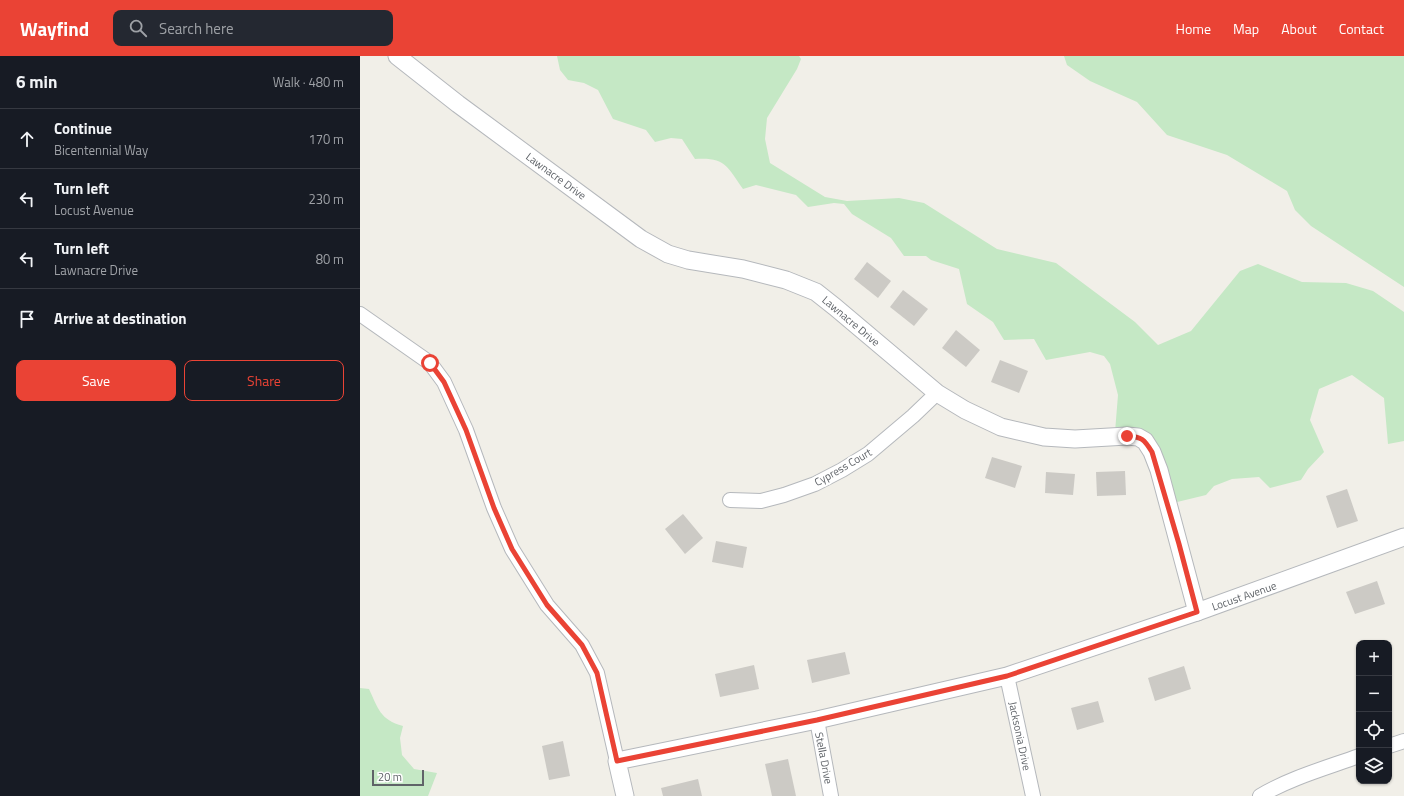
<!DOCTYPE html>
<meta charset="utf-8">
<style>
body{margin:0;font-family:"Titillium Web",sans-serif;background:#242831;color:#f1f3f6}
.controls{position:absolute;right:12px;bottom:12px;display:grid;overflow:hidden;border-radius:8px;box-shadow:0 1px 3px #0004}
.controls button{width:36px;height:36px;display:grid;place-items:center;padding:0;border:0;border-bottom:1px solid #363941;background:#171b24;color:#f1f3f6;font:20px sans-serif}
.scale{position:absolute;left:12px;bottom:10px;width:52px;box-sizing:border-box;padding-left:4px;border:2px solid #5f6368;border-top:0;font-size:11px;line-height:14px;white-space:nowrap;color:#5f6368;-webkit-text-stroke:3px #fff;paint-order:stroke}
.stop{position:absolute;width:12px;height:12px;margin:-9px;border:3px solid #ea4335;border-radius:50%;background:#fff}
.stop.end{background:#ea4335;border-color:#fff;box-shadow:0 1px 4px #0008}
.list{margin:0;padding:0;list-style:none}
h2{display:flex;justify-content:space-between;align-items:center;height:52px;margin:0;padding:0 16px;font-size:17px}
h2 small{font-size:13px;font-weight:400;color:#9ea1a6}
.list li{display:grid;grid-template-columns:26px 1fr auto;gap:12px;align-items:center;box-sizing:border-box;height:60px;padding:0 16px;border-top:1px solid #363941}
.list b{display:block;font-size:15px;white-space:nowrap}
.list p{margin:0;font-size:13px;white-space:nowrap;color:#9ea1a6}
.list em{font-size:13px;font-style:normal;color:#9ea1a6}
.actions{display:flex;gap:8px;padding:12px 16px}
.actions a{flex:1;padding:9px 0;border:1px solid #ea4335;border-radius:8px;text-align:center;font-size:14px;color:#ea4335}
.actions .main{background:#ea4335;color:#fff}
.icon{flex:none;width:22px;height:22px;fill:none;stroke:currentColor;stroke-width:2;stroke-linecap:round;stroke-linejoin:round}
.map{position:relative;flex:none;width:1044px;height:740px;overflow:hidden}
header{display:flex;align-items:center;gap:24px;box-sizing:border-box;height:56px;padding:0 20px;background:#ea4335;color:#fff}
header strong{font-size:19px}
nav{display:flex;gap:22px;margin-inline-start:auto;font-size:14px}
.search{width:280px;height:36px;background:#242831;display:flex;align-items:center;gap:10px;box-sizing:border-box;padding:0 14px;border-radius:8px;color:#9ea1a6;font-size:15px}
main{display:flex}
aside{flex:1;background:#171b24}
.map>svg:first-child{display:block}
.green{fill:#c5e8c5}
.building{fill:#cccac5}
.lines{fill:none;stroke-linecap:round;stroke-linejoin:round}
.minor-casing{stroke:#b5b8bc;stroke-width:16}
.tertiary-casing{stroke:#b5b8bc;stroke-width:19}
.minor{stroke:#fff;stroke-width:14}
.tertiary{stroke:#fff;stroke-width:17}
.route{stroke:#ea4335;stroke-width:5}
.labels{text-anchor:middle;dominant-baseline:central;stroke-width:4;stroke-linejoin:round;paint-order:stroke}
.street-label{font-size:11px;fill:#5f6368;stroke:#fff}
</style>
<header>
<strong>Wayfind</strong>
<div class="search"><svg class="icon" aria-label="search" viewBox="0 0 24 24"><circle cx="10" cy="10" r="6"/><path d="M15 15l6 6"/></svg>Search here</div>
<nav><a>Home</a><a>Map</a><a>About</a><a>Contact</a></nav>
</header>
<main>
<aside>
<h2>6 min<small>Walk · 480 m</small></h2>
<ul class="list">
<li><svg class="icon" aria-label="ahead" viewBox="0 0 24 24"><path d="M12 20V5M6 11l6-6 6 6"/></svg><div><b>Continue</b><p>Bicentennial Way</p></div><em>170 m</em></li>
<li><svg class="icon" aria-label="left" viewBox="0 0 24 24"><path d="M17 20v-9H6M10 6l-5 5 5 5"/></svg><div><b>Turn left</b><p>Locust Avenue</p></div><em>230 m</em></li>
<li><svg class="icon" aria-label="left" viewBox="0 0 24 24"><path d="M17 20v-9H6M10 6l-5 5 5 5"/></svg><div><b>Turn left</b><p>Lawnacre Drive</p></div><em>80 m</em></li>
<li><svg class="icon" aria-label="arrive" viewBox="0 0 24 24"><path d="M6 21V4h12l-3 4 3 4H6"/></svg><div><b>Arrive at destination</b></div></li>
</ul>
<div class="actions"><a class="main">Save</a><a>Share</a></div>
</aside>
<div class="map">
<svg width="1044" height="740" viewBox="0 0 1044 740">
<rect width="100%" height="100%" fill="#f1efe8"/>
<!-- green -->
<g class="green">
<path d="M197,0H439L441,3L437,13L407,62L405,83L410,107L465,141L487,145L539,142L564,147L637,193L696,207L775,266L798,289L831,275L880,215L898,208L942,226L986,227L1013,235L1044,256V385L1028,388L1024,342L992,319L959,333L950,364L964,396L948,413L941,424L910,432L899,421L872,423L854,430L846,439L813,447L792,394L755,376L758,339L750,308L744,300L730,296L686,304L674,283L644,284L633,266L607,248L599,213L571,204L566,200H544L531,182L492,158L484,148L474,147L448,151L436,139L396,129L383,133C367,110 365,101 335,103L322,83L311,82L295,86L286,74L253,63L238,34L224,27L208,24L200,14Z"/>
<path d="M704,0H1044V231L951,170L935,154L927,135L867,99L807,79L777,46L730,25L707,9Z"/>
<path d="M0,632L9,633C18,652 20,664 43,670L40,682L42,699L54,713L77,717L68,740H0Z"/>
</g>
<!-- building -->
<g class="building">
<path d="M507,206L531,225L518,242L494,223Z"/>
<path d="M543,234L568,253L554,270L530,251Z"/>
<path d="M596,274L620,294L606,311L582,292Z"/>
<path d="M640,304L668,315L659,337L631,326Z"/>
<path d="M632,401L662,410L655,432L625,422Z"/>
<path d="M765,415L766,439L737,440L736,416Z"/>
<path d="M686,416L715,418L713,439L685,437Z"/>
<path d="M987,433L998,465L977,472L966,440Z"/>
<path d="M323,458L343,482L325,498L305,473Z"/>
<path d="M356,485L387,491L383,512L352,506Z"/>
<path d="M1017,525L1025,548L995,558L986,536Z"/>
<path d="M485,596L490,618L452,627L447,604Z"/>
<path d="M394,609L399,633L360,641L355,618Z"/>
<path d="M824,610L831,633L795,645L788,622Z"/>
<path d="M738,645L744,666L717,674L711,652Z"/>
<path d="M203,685L210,720L189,724L182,690Z"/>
<path d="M428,703L436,740H412L405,708Z"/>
<path d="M338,723L342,740H303L301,732Z"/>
</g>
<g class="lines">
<defs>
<g id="minor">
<path d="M0,258L70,307L84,326L106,374L134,452L152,493L187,549L222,589L237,617L257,705"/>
<path d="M370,444L401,445L424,439L455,428L482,414L508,398L553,360L577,337"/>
<path d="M647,620L673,740"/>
<path d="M457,664L471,740"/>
<path d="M1029,690L1044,685"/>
<path d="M900,740C930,722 966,712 999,700"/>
</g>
<g id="tertiary">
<path d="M37,0L98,48L281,183L308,198L328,204L383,213L426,224L456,236L475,251L577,337L605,354L641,371L684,381L715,383L767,380L778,381L785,385L792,396L799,414L837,556"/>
<path d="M265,740L257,705L457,664L647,620L837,556L1044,481"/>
</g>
</defs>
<!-- minor casing -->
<use href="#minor" class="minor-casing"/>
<!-- tertiary casing -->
<use href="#tertiary" class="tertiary-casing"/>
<!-- minor -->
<use href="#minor" class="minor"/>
<!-- tertiary -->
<use href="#tertiary" class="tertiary"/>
</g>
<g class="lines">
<!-- route -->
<path class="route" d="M70,307L84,326L106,374L134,452L152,493L187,549L222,589L237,617L257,705L457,664L647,620L837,556L819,488L792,396C784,383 782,381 767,380"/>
</g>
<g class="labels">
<!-- street labels -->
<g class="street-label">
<text transform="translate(196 120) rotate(36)">Lawnacre Drive</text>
<text transform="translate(491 265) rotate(40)">Lawnacre Drive</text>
<text transform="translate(483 411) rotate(-30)">Cypress Court</text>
<text transform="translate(884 540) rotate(-19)">Locust Avenue</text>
<text transform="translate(660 680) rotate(78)">Jacksonia Drive</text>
<text transform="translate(464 702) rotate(79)">Stella Drive</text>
</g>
</g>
</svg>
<div class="controls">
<button>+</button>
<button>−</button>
<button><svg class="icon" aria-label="locate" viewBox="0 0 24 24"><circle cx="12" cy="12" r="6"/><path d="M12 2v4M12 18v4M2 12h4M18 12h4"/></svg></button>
<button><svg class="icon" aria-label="layers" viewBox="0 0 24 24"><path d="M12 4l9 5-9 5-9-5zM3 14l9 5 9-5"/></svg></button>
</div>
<div class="scale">20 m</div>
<div class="stop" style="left:70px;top:307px"></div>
<div class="stop end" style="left:767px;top:380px"></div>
</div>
</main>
